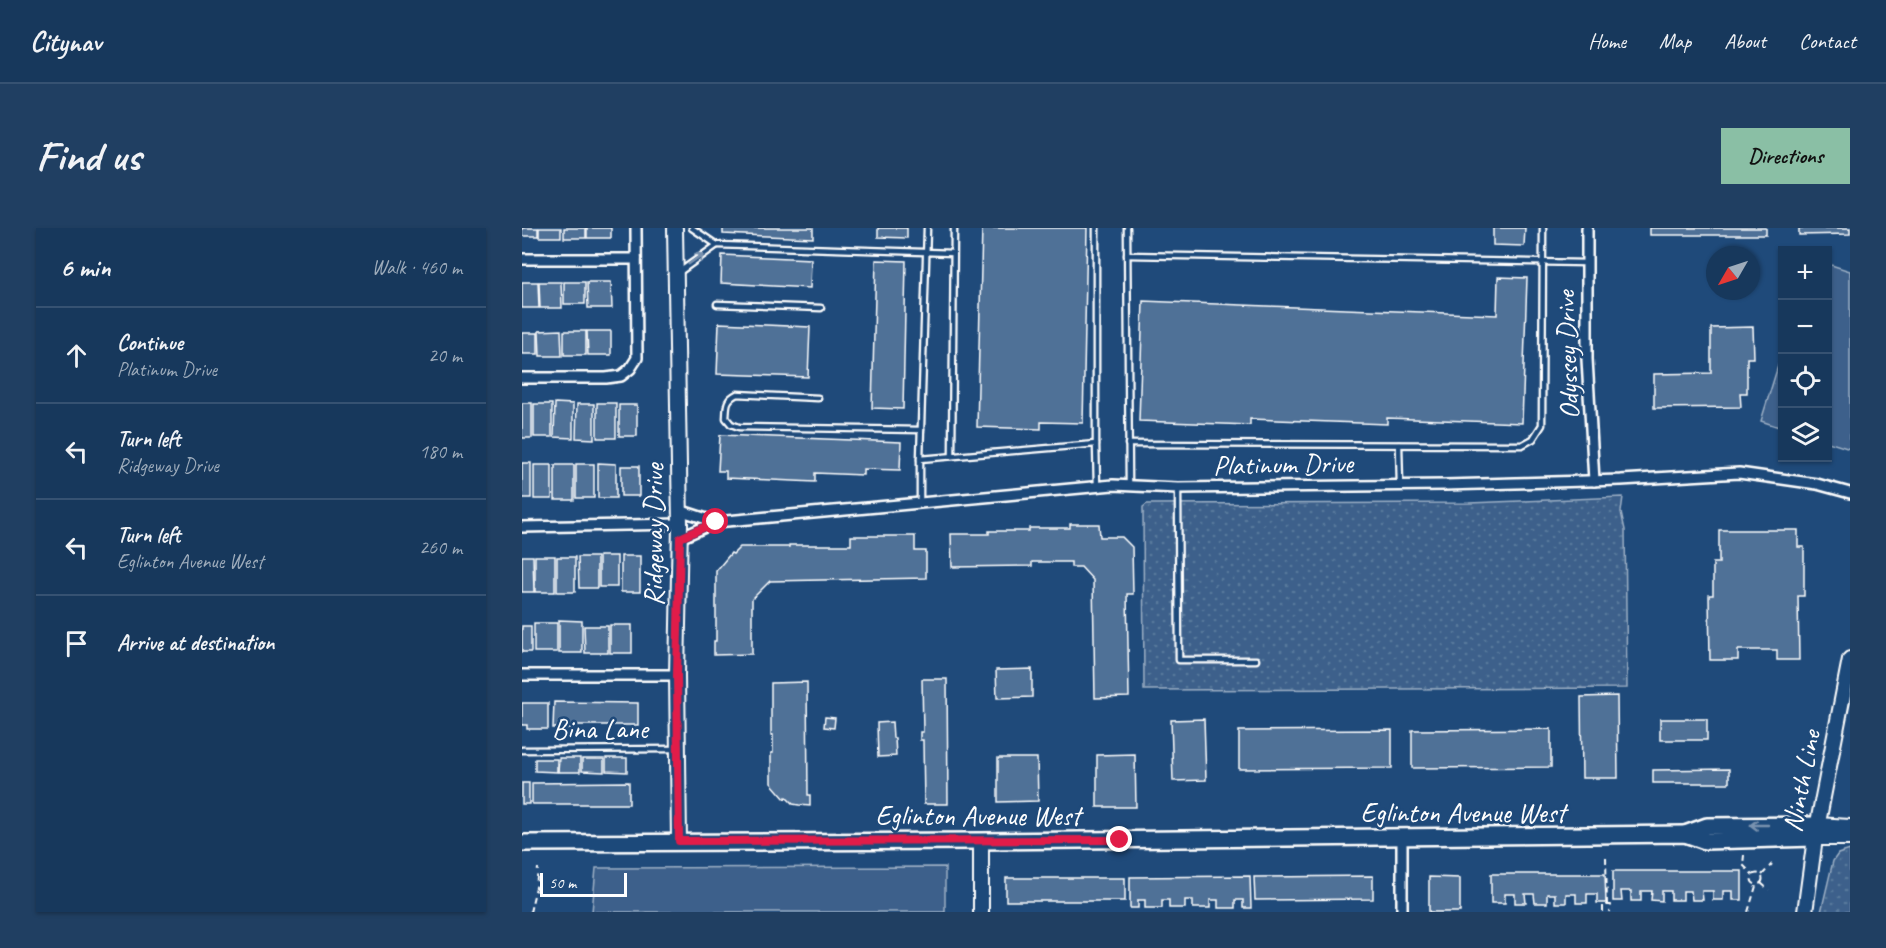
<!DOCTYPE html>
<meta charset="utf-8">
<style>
body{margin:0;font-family:Caveat,sans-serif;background:#203f62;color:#f1f3f6}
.controls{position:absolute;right:18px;top:18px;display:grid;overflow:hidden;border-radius:0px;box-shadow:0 2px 4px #0004}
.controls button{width:54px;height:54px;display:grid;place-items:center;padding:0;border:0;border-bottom:2px solid #365272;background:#17385c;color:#f1f3f6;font:30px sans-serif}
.compass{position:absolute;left:1184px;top:18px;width:54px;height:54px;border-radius:50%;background:#17385c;box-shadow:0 2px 4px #0004;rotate:231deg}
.scale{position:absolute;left:18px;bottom:15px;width:87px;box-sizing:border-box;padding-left:6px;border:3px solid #fff;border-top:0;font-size:16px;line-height:21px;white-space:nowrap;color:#fff;-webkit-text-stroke:4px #1f4a7a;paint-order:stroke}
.stop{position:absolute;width:18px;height:18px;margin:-14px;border:4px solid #e11d48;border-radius:50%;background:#fff}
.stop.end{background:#e11d48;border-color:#fff;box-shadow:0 2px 6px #0008}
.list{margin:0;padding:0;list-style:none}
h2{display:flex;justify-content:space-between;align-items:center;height:78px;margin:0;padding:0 24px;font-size:26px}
h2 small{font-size:20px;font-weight:400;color:#9eacbb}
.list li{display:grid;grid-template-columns:39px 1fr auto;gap:18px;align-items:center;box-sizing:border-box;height:96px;padding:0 24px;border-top:2px solid #365272}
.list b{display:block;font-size:22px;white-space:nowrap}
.list p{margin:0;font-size:20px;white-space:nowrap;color:#9eacbb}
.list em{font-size:20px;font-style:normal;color:#9eacbb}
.icon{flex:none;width:33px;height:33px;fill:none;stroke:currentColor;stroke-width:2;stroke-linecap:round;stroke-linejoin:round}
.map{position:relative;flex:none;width:1328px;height:684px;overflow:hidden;border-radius:0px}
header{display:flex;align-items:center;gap:36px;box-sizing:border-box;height:84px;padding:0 30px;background:#17385c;border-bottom:2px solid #365272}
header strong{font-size:28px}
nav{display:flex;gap:33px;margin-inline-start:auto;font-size:21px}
.intro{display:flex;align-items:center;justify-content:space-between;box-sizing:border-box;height:144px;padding:0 36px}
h1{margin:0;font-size:42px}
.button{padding:15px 27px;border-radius:0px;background:#8abfa5;color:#111;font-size:21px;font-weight:700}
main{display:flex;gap:36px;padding:0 36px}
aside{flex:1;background:#17385c;border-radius:0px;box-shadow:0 2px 4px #0004}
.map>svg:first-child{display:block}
.grass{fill:url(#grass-dots);stroke:#9eb0c5;stroke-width:1.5}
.park{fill:#3c618b;stroke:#9eb0c5;stroke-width:1.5}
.building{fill:#507197;stroke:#fff;stroke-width:1.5}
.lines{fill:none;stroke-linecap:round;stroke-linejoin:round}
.lane-casing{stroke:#fff;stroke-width:9}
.street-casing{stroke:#fff;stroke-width:14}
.secondary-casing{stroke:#fff;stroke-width:18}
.primary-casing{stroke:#fff;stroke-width:20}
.path{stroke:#fff;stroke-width:2;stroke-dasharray:6 4.5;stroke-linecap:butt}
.lane{stroke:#1f4a7a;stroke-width:4.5}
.street{stroke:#1f4a7a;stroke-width:9}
.secondary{stroke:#1f4a7a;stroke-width:14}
.primary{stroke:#1f4a7a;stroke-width:15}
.oneway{stroke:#7992af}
.route{stroke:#e11d48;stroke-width:8}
.labels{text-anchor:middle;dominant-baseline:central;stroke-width:5;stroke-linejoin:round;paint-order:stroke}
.street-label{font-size:28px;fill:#fff;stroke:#1f4a7a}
</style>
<header>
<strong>Citynav</strong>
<nav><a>Home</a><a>Map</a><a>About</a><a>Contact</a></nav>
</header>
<div class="intro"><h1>Find us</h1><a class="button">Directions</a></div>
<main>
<aside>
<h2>6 min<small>Walk · 460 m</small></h2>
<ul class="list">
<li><svg class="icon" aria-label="ahead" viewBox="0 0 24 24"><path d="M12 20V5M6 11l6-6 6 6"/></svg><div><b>Continue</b><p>Platinum Drive</p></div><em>20 m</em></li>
<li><svg class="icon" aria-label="left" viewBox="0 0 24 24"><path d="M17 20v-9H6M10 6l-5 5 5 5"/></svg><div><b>Turn left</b><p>Ridgeway Drive</p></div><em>180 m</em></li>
<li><svg class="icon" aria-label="left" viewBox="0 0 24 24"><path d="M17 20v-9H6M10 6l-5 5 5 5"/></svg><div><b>Turn left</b><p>Eglinton Avenue West</p></div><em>260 m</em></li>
<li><svg class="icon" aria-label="arrive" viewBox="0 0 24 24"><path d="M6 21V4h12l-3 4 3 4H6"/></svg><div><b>Arrive at destination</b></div></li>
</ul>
</aside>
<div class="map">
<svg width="1328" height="684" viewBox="0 0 1328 684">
<defs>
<pattern id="grass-dots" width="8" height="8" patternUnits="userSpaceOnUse" patternTransform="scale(1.5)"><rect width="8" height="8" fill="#3c618b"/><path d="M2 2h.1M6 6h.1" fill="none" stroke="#59799c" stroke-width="1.8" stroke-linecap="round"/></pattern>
</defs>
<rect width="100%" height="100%" fill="#1f4a7a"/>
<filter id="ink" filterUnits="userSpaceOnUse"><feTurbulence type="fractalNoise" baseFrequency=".0167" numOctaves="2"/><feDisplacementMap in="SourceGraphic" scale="12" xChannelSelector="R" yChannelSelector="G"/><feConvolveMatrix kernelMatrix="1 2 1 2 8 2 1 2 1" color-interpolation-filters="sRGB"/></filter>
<g filter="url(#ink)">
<!-- grass -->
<g class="grass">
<path d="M1101,269L1099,284L1103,302L1105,460L622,462L621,279L625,276L947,275Z"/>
<path d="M1328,622V684H1299L1311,633L1316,626Z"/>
</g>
<!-- park -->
<g class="park">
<path d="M1306,36L1328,43V221L1306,214Z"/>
<path d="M1260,125V200L1239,193Z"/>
<path d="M423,639V684H70L74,640Z"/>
</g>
<!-- building -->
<g class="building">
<rect x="0" y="0" width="16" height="8"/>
<rect x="17" y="0" width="22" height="9"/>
<rect x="42" y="0" width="22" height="10"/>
<rect x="65" y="0" width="24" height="10"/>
<path d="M201,0H291V10L201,6Z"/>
<path d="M356,0H385V10L356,9Z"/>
<path d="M460,0H565L561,195L519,194V201L455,199Z"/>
<path d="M971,0H1003L1002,18L971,17Z"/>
<rect x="1128" y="0" width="116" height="7"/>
<path d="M1277,0H1328V6L1277,7Z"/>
<path d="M200,27L289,31L288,60L199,55Z"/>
<path d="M354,32L384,33L381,181L350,180Z"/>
<path d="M976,49L1005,50L1000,195L865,190V196L728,191V197L617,193L621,73L975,87Z"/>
<path d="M0,54H16L17,80H0Z"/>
<path d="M17,54H39L40,80H18Z"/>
<rect x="42" y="54" width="21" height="22"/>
<path d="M65,54H89L90,80H66Z"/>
<path d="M197,95L288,99L286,149L195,146Z"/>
<path d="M1231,99L1232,130H1225V165H1218L1219,179L1132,180V146L1189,145V100Z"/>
<path d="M39,102L40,128H18L17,103Z"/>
<rect x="42" y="103" width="22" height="24"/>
<path d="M65,103H89V127H66Z"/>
<rect x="0" y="105" width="16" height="21"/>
<rect x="0" y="175" width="10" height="35"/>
<path d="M33,175L51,176V210L32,209Z"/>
<rect x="75" y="175" width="19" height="35"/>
<rect x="12" y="176" width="18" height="33"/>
<path d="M55,176H72V211L54,210Z"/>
<rect x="97" y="177" width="18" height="31"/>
<path d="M198,207L379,214L378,242L341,241V247L293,245V254L204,250V243H196Z"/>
<rect x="0" y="235" width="9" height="35"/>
<path d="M76,235L94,236V270H76Z"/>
<rect x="54" y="236" width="18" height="34"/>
<rect x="12" y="237" width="18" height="34"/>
<rect x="33" y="237" width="19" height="35"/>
<rect x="99" y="238" width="18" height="30"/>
<path d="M548,296H577L578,309H600L610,319L611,366H605L607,469L573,470L571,352L559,339H549V334H510V338L430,339L429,306H467V303H507V300H548Z"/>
<path d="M1197,302H1276V319H1282V368H1276L1277,432H1255V422H1216V432H1188L1187,367H1191V335H1197Z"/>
<path d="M329,308H393V323H404V350L248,353L230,371V426L192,427V413H194V343L209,325L211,326L218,319H267V317H329Z"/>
<path d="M0,328H11L12,364H0Z"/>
<rect x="13" y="328" width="20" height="36"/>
<rect x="77" y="328" width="18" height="31"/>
<rect x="99" y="328" width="19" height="36"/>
<rect x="35" y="329" width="18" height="35"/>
<path d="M56,329H75V360H57Z"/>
<path d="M37,392L60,393V425H37Z"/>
<rect x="12" y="395" width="23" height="29"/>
<rect x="88" y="397" width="22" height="28"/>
<rect x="0" y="398" width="9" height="26"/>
<path d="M62,398H86V425H63Z"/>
<path d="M510,441V469L475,470L474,442Z"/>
<path d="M400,451H425L426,576H402L401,512H398V504H401Z"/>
<path d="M285,454L286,567H288V578L277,577L271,576L264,569L263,571L249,555V525H251V507H249V455Z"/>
<path d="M1095,468L1096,550H1060L1059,469Z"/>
<path d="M32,474L116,475V497H51V500H31Z"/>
<path d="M0,475H26V501H5V497H0Z"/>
<path d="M303,489L313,490L312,500L302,499Z"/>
<path d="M682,491L684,552L651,553L649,492Z"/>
<rect x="1138" y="491" width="47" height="21"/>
<path d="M370,494L371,510H373L374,528L356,529L355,495Z"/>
<path d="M1029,501V539L890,540V502Z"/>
<path d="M870,502V540L717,541V503Z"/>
<path d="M613,526L614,579H575V527Z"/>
<path d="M37,530H58V544H36Z"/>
<path d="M84,530H105V544L84,543Z"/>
<path d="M476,530H515L516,573L476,574Z"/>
<path d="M13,531H35V544L13,543Z"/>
<path d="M60,531H82V544L60,543Z"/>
<path d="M1207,541V555H1131V542Z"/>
<path d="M107,554V576H10V555Z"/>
<rect x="0" y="555" width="7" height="21"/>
<path d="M1091,643H1220V672H1211V663H1201V672H1191V663H1180L1181,672H1170L1169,663H1161V672H1149V663H1140V673L1129,672L1130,663H1119V673H1109V663H1099L1100,673H1091Z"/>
<path d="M969,646H1083L1084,675H1075V666H1065V675H1054V666H1044V675H1033V666H1025V675H1013L1012,666H1003L1004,675H993V666H983V675H969Z"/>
<path d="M728,648L729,680H721V672H713V680H696V672H688V680H671V672H663V680H647V672H640V680H623V672H616V680H608V649Z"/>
<path d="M851,648V671L733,672L732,649Z"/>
<path d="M907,649L938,650V684H907Z"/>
<rect x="484" y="650" width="119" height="23"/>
</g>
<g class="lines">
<defs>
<g id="lane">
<path d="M170,0L195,17L431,25"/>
<path d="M574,0V216"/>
<path d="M605,0L607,257"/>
<path d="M605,27L1064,35"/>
<path d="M156,45L195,17"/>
<path d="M195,76L299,80"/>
<path d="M296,170L215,166C203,172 205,178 204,190L209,196L217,199L399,202"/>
<path d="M606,216L1000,217L1011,211L1020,197L1021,0"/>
<path d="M877,217L878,257"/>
<path d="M430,228L432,0"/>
<path d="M398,231L405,0"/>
<path d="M656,260L657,432H734"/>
<path d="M398,275V231L574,216L575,259"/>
<path d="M0,522L153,521"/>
</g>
<g id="street">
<path d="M1065,0V131L1072,253"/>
<path d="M0,31H114"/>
<path d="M0,150H84L99,148L108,141L115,130L114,0"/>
<path d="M157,282L194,294"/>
<path d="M0,299L158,296"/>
<path d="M158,310L194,294L591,257L656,260L923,257L1099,252L1217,245L1295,256L1328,265"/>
<path d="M0,447H155"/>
<path d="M880,684V610"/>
</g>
<g id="secondary">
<path d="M153,0L158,296L155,447L157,613"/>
<path d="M1295,597L1328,599"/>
<path d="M1293,610H1328"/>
<path d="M459,613V684"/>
<path d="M1283,684L1293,610L1328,431"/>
</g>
<g id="primary">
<path d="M1163,606L1185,598L1295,597"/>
<path d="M0,615L459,613L1163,606L1183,613L1293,610"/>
</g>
</defs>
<!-- lane casing -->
<use href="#lane" class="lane-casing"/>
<!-- street casing -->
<use href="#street" class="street-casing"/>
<!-- secondary casing -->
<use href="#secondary" class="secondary-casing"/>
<!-- primary casing -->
<use href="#primary" class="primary-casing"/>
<!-- path -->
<g class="path">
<path d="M1222,627L1221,637L1231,647"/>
<path d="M1084,629L1085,677"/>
<circle cx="1235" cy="651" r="5.5"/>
<path d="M1240,647L1250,636"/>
<path d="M1239,655L1247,662"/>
<path d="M8,684L14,659L16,640"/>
<path d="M1081,684V677H1089L1088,684"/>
<path d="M1226,684L1234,658"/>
</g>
<!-- lane -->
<use href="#lane" class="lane"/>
<!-- street -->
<use href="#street" class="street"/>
<!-- secondary -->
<use href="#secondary" class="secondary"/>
<!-- primary -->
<use href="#primary" class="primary"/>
</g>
<!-- one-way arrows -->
<defs><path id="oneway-shaft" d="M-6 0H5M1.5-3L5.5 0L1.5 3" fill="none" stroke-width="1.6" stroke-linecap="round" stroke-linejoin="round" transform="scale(1.5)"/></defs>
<g class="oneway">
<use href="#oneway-shaft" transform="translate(174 31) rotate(-35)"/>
<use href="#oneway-shaft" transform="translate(1237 597) rotate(180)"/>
</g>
</g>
<g class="lines" filter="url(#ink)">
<!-- route -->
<path class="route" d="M194,294L158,310L155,447L157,613L598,612"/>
</g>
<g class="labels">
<!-- street labels -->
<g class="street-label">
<text transform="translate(1045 127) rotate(-92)">Odyssey Drive</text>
<text transform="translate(761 236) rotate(-1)">Platinum Drive</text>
<text transform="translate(131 307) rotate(-90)">Ridgeway Drive</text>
<text x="78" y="500">Bina Lane</text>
<text transform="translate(1279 553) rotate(-79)">Ninth Line</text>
<text x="941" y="584">Eglinton Avenue West</text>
<text x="456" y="587">Eglinton Avenue West</text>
</g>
</g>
</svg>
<div class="controls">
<button>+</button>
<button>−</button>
<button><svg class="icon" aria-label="locate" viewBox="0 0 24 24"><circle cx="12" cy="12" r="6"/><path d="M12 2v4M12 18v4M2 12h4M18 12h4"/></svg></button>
<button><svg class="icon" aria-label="layers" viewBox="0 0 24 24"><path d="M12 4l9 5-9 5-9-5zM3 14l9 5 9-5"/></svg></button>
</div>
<svg class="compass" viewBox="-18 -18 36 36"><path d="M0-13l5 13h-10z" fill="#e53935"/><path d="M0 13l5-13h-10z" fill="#9eacbb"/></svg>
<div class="scale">50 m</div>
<div class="stop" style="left:194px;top:294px"></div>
<div class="stop end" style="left:598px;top:612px"></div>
</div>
</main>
